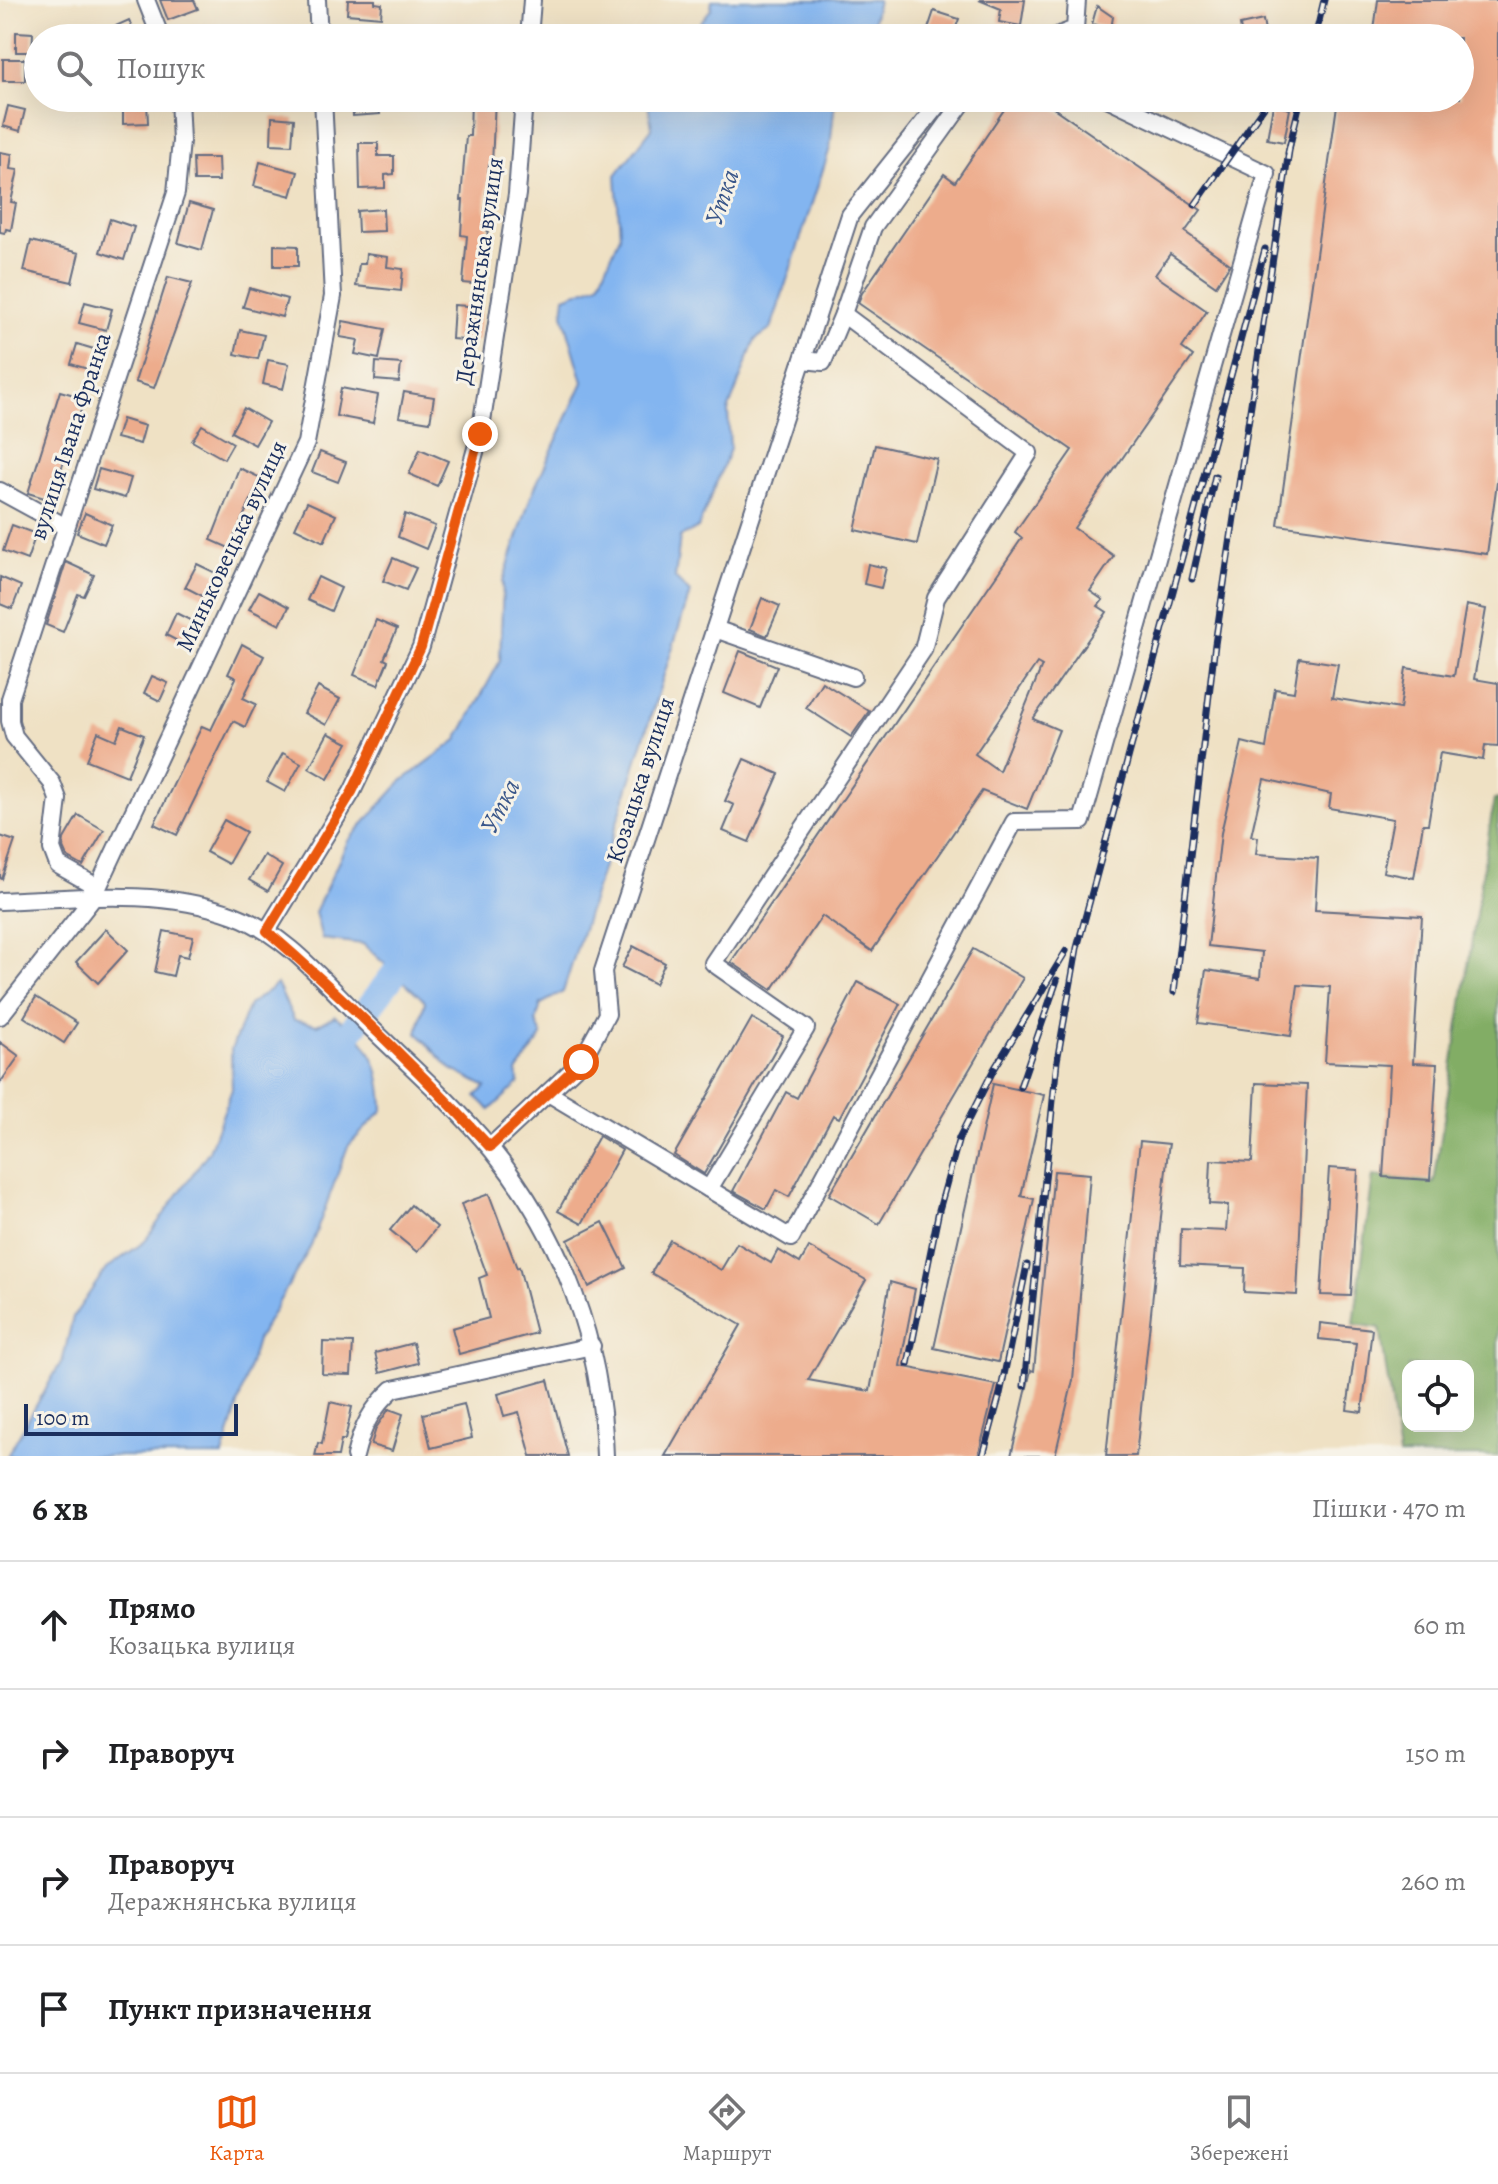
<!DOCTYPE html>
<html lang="uk">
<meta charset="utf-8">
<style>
body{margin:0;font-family:Alegreya,serif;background:#f6f6f6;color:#202124}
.controls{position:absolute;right:24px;bottom:24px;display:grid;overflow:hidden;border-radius:16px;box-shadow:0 8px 32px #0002}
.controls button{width:72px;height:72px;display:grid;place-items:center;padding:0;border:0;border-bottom:2px solid #e0e0e0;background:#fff;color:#202124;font:40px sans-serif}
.scale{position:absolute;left:24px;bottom:20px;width:214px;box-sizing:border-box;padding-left:8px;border:4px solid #1b2f5e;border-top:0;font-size:22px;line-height:28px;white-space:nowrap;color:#1b2f5e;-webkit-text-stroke:6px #f7f3e8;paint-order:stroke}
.stop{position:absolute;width:24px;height:24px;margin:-18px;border:6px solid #ea580c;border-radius:50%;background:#fff}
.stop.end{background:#ea580c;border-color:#fff;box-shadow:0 2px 8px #0008}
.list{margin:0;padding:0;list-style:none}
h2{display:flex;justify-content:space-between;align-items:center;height:104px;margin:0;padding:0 32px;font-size:34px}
h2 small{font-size:26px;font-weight:400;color:#757577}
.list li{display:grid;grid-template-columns:52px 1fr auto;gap:24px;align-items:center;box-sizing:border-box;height:128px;padding:0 32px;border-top:2px solid #e0e0e0}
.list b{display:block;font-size:30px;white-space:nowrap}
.list p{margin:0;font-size:26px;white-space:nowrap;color:#757577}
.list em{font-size:26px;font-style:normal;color:#757577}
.icon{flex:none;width:44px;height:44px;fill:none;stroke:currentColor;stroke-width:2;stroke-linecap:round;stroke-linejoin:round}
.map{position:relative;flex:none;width:1498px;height:1456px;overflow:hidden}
.search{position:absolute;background:#fff;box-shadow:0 8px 32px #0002;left:24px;right:24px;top:24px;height:88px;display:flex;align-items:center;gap:20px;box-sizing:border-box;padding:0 28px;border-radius:44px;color:#757577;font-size:30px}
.sheet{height:616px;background:#fff}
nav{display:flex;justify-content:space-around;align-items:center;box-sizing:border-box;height:112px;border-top:2px solid #e0e0e0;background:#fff;font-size:22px;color:#757577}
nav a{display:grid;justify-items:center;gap:4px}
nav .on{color:#ea580c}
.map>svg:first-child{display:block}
.forest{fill:#82ad65;stroke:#4e6e62;stroke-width:2;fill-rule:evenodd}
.water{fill:#83b5f0;stroke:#4f72a7;stroke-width:2}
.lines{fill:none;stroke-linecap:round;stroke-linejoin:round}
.river{stroke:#83b5f0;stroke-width:26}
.building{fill:#edac8c;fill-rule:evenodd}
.minor-casing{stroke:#656d82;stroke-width:20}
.minor{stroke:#fff;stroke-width:16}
.rail-casing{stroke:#1b2f5e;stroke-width:7}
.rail{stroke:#f7f3e8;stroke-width:4;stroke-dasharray:12;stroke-linecap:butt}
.route{stroke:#ea580c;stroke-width:10}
.labels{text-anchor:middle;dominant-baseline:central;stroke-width:6;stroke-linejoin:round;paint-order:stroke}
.street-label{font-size:24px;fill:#1b2f5e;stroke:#f7f3e8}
.water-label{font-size:26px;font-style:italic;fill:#3a578a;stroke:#f7f3e8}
</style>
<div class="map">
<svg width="1498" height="1456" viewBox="0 0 1498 1456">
<rect width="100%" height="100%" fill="#f7f3e8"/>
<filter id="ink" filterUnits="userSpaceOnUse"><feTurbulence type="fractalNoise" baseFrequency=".0125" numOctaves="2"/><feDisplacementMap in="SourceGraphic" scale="16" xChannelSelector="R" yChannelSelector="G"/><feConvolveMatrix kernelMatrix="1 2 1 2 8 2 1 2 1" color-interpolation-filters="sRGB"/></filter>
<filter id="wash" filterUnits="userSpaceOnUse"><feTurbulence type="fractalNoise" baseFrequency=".006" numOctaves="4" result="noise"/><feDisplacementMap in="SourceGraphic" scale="32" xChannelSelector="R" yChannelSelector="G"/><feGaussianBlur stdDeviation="1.8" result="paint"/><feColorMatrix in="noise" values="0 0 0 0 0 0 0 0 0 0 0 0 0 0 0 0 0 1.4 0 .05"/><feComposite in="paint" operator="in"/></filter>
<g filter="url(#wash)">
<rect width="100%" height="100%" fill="#efe1c4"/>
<!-- forest -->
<path class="forest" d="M1494,799H1498V1456H1399L1380,1328L1354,1324L1373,1176L1434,1183ZM1408,1366H1468V1426H1408Z"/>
<!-- water -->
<g class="water">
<path d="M712,0H878L869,38H688L711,9Z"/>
<path d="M647,98H838L835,101L830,148L771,329L755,340L728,411L730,449L698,528L680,537L675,578L690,593L563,992L541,1004L536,1022L542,1036L517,1072L519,1083L490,1110L476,1096L486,1087L451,1069L417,1033L425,1001L363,944L322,939L315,912L348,841L402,781L457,740L500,661L503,581L531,496L583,382L563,314L565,297L599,284L620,236L616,175L652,128Z"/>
<path d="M277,984L294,1020L317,1025L335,1016C371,1040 382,1068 383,1110L348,1146L311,1246L257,1340L223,1456H7L63,1359L73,1317L106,1269L144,1242L209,1151L232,1089L231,1050L249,1005Z"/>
</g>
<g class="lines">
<!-- river -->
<path class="river" d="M335,1059L353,1028L414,948"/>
</g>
<g id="blocks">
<!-- building -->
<g class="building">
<path d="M160,0H194L198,9L168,20Z"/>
<path d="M348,0H375V3L382,4L381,17L347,14Z"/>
<path d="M979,0H1025L1021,26L999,22L1001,9Z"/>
<path d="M1378,0H1498V475L1487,554L1278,525L1338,98H1460V38H1373Z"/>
<path d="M1097,6L1113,17L1111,29L1092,24Z"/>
<path d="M934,11L959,19L952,38L927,32Z"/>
<path d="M129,20L137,38H89Z"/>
<path d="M1263,20L1266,38H1242L1240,25Z"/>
<path d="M16,32L33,33L32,52H16Z"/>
<rect x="3" y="59" width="22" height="22"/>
<path d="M352,98H378L380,114L353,116Z"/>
<path d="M471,98H495L492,165H489L485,211H489L484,285L463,283L467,236L461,235L463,200H461L466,136H470Z"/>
<path d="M1012,98H1039L1201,210L1185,232L1230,264L1216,286L1170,254L1155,275L1207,311L1182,348L1193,356L1074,528L1114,556L1090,591L1103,600L1098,606L1107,612L1033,719L1059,730L1027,809L982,791L872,951L822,916L772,990L731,962L1022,538L1015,532L1072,450L858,303L862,293L944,174L955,182ZM1037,663L1042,666L999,771L975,754Z"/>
<path d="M147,102L148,123L123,124V103Z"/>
<path d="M1273,105L1290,109L1284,142L1267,139Z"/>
<path d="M8,106L25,110L20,131L3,126Z"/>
<path d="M272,117L294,119L292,145L271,144Z"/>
<path d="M359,143H378V156H394V174L385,175V188L360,189Z"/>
<path d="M0,152L12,154L10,169L18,170L11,202L16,203L11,230L6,229L5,233L0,232Z"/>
<path d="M193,158H218L219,181H194Z"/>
<path d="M260,162L298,172L291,196L254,186Z"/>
<path d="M189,203L213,210L202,250L178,243Z"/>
<path d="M383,209L384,231L358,232L357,211Z"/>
<path d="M110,219L134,227L124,260L100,252Z"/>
<path d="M31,241L79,253L72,282L24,271Z"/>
<path d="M274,245L298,246V266H274Z"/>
<path d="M366,254L388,257L387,267L403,269L401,291L356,286L359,264H365Z"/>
<path d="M168,277L192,283L154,388L135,382Z"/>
<path d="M249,288L287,299L282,317L243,307Z"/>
<path d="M85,302L112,309L106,330L79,323Z"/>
<path d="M454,305L481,307L478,341L452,339Z"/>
<path d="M343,321L385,329L379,359L355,354L358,340L340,337Z"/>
<path d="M240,330L264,335L258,359L235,354Z"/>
<path d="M77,344L97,350L91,370L71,364Z"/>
<path d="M268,360L289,364L283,389L263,384Z"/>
<path d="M376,362L401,364L399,382L375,380Z"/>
<path d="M341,388L378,395L373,423L336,416Z"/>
<path d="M60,391L85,398L51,500L28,493Z"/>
<path d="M404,392L434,397L430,422L399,417Z"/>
<path d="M244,408L268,422L255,445L231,432Z"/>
<path d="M122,419L145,426L140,444L116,438Z"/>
<path d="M202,425L233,443L224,459L192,441Z"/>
<path d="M875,445L937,459L917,544L855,530Z"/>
<path d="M420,449L448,461L437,486L409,474Z"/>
<path d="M320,452L346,462L338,482L312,472Z"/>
<path d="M239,468L261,478L229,548L211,540Z"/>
<path d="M99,469L131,478L125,498L93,489Z"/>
<path d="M307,502L336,515L324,542L295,528Z"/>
<path d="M85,513L112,525L104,544L77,533Z"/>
<path d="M405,514L435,526L426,549L398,537Z"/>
<path d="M12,525L36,534L27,560L3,551Z"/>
<path d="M393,558L416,568L406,590L383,581Z"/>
<path d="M66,562L94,575L84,596L78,594L63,632L46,625Z"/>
<path d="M197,564L218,574L206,598L185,587Z"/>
<path d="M868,564L886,568L881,588L864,584Z"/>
<path d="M0,577L21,586L12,609L0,604Z"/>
<path d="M318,577L341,588L331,611L307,600Z"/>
<path d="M259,591L289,607L280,625L249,609Z"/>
<path d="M762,598L780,606L767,636L750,629Z"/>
<path d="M1466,605L1486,609L1474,679L1498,683V746L1485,745L1483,760L1440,753L1428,824H1423L1414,878L1383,872L1393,819L1329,808L1331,794L1264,779L1251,836L1258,837L1256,854L1318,858L1315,910L1422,916L1413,1063L1437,1064L1430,1180L1383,1177L1390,1065L1325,1062L1330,987L1298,985L1291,1036L1198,1023L1206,970L1260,978L1262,952L1208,946L1221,833L1242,742L1266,748L1275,689L1294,692L1299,658L1338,664L1332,698L1400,709L1406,668L1454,676Z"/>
<path d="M176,613L196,623L185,645L166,635Z"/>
<path d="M376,620L397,629L384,659L388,661L378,685L354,675Z"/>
<path d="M242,644L264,656L243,698L256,704L245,727L233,721L177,835L154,824L202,726L211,730L236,678L228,674Z"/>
<path d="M740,651L777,666L760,708L724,693Z"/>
<path d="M152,676L168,683L160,701L144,693Z"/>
<path d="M822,682L869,711L851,737L806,708Z"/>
<path d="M318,687L340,699L326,725L304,713Z"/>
<path d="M122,726L144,735L127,776L87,760L98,732L116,740Z"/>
<path d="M328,733L348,743L328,779L309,768Z"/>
<path d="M283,753L301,763L285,792L267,782Z"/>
<path d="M744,759L779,774L749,842L723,831L734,805L725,801Z"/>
<path d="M78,815L104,830L83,866L67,857L63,848L64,839Z"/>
<path d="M224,820L246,832L228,864L206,852Z"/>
<path d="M0,836L15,841L2,879L0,878Z"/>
<path d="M264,855L282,866L268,891L249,880Z"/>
<path d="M106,929L128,950L98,983L76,962Z"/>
<path d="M164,931L193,937L188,957L178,955L173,976L155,972Z"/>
<path d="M633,946L665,963L655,984L622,967Z"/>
<path d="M973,949L1023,978L879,1224L829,1195Z"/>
<path d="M858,982L900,1004L839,1118L833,1115L789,1197L776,1190L766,1209L733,1191L786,1092L797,1098Z"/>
<path d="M36,997L77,1023L64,1043L24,1017Z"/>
<path d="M752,1018L783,1036L704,1174L674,1155Z"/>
<path d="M0,1042L19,1056L0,1083Z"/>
<path d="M1256,1083L1307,1085L1297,1295L1244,1292L1245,1268L1180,1265L1181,1229L1226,1231L1228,1205L1209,1204L1211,1160L1252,1162Z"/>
<path d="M993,1084L1044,1095L1021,1196L1034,1199L998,1362L934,1348Z"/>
<path d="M599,1136L622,1150L582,1224L558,1211Z"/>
<path d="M1140,1141L1169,1144L1168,1150L1136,1456H1106Z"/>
<path d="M1329,1168L1358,1170L1351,1296L1321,1295Z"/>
<path d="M1054,1171L1090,1174L1073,1380L1055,1456H1011L1031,1370L1034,1371Z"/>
<path d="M489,1194L517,1268L519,1267L536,1333L459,1354L452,1328L489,1318L479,1278L487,1275L461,1204Z"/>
<path d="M411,1205L437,1227L417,1252L390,1230Z"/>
<path d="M603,1222L626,1268L589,1287L568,1240Z"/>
<path d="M670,1240L721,1270L737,1243L771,1263L778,1250L800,1263L809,1247L866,1280L808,1380L870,1391L890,1282L915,1289L900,1366L996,1385L978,1456H665L741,1325L651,1273Z"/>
<path d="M1320,1323L1372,1329L1362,1412L1347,1410L1356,1343L1319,1339Z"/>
<path d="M323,1342L353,1343L351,1375L322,1374Z"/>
<path d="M413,1343L418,1363L380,1373L375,1353Z"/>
<path d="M548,1380L568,1456H531L519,1412L504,1416L498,1394Z"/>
<path d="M330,1402L352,1407L345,1440H341L338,1456H315L318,1443L322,1444Z"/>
<path d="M464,1404L472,1438L431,1448L423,1414Z"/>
<path d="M389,1409L403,1414L392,1451L371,1445L376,1428Z"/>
</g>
</g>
</g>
<g filter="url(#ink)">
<use href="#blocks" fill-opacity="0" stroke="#656d82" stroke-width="2"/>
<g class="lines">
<defs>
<g id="minor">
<path d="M146,0L161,38"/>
<path d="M317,0L319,38"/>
<path d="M529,38L532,0"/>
<path d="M1051,38L1075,29L1077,0"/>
<path d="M803,360L823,362L843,314L873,227L966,98"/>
<path d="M0,491L66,527"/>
<path d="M715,629L853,677"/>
<path d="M93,898L90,883L58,865L52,849L58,799L52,783L14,736L10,721V699L176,193L181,141L179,98"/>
<path d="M0,901C77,898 160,888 234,915C286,934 325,983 364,1021C407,1063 453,1103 492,1150C563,1238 602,1343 605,1456"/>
<path d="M267,931L352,792L421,647L480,434L517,194L524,98"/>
<path d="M0,1016L93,898L306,443L333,296L323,98"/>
<path d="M548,1093L791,1238L1014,822L1082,821L1267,174L1107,98"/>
<path d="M490,1147L581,1062L607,1014L603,971L850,215L943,98"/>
<path d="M709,1189L806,1028L713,963L923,650L936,598L1029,453L843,314"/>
<path d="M355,1456C362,1427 371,1409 393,1389L592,1346"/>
</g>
</defs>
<!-- minor casing -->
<use href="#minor" class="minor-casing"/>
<!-- minor -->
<use href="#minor" class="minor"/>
<defs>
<g id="rail">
<path d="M1315,38L1324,0"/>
<path d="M1288,153L1301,98"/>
<path d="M1195,205L1270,98"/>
<path d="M1192,579L1215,476"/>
<path d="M1174,992L1215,644L1290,144"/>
<path d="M1020,1087L1057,980"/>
<path d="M908,1364L939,1210L959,1138L993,1071L1066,951"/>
<path d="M1024,1386L1057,1061L1077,948L1265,249"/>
<path d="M983,1456L1000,1394L1027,1265"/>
</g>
</defs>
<!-- rail casing -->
<use href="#rail" class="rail-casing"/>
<!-- rail -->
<use href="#rail" class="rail"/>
</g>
</g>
<g class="lines" filter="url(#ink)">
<!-- route -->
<path class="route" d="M480,434L421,647L352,792L267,931C345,999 420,1071 490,1147L581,1062"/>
</g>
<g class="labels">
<!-- street labels -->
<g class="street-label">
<text transform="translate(479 271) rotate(-82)">Деражнянська вулиця</text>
<text transform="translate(70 436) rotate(-72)">вулиця Івана Франка</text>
<text transform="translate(231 546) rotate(-65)">Миньковецька вулиця</text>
<text transform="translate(640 780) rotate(-72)">Козацька вулиця</text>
</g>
<!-- water labels -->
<g class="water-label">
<text transform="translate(722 197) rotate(-71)">Утка</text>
<text transform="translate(500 806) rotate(-63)">Утка</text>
</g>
</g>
</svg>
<div class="controls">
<button><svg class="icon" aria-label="locate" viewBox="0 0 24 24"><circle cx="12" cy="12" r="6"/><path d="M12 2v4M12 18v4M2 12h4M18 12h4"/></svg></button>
</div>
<div class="scale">100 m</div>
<div class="stop" style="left:581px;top:1062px"></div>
<div class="stop end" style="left:480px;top:434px"></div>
<div class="search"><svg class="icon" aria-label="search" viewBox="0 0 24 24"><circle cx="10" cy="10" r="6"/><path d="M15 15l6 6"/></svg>Пошук</div>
</div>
<section class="sheet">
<h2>6 хв<small>Пішки · 470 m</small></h2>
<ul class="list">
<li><svg class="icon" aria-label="ahead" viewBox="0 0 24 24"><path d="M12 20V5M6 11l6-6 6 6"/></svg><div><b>Прямо</b><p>Козацька вулиця</p></div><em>60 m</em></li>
<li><svg class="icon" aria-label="right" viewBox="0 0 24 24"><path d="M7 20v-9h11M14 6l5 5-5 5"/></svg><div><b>Праворуч</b></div><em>150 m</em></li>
<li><svg class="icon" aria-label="right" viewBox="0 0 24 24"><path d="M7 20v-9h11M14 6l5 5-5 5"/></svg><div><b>Праворуч</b><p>Деражнянська вулиця</p></div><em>260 m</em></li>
<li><svg class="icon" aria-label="arrive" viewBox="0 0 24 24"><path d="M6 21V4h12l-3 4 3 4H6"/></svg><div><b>Пункт призначення</b></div></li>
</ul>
</section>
<nav>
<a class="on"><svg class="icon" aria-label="map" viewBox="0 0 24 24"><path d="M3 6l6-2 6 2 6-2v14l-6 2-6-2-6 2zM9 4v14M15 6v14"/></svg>Карта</a>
<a><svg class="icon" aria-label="directions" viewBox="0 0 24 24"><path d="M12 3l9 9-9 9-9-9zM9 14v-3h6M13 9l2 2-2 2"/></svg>Маршрут</a>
<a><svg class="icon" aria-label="saved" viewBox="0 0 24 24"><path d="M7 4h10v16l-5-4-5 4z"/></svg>Збережені</a>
</nav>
